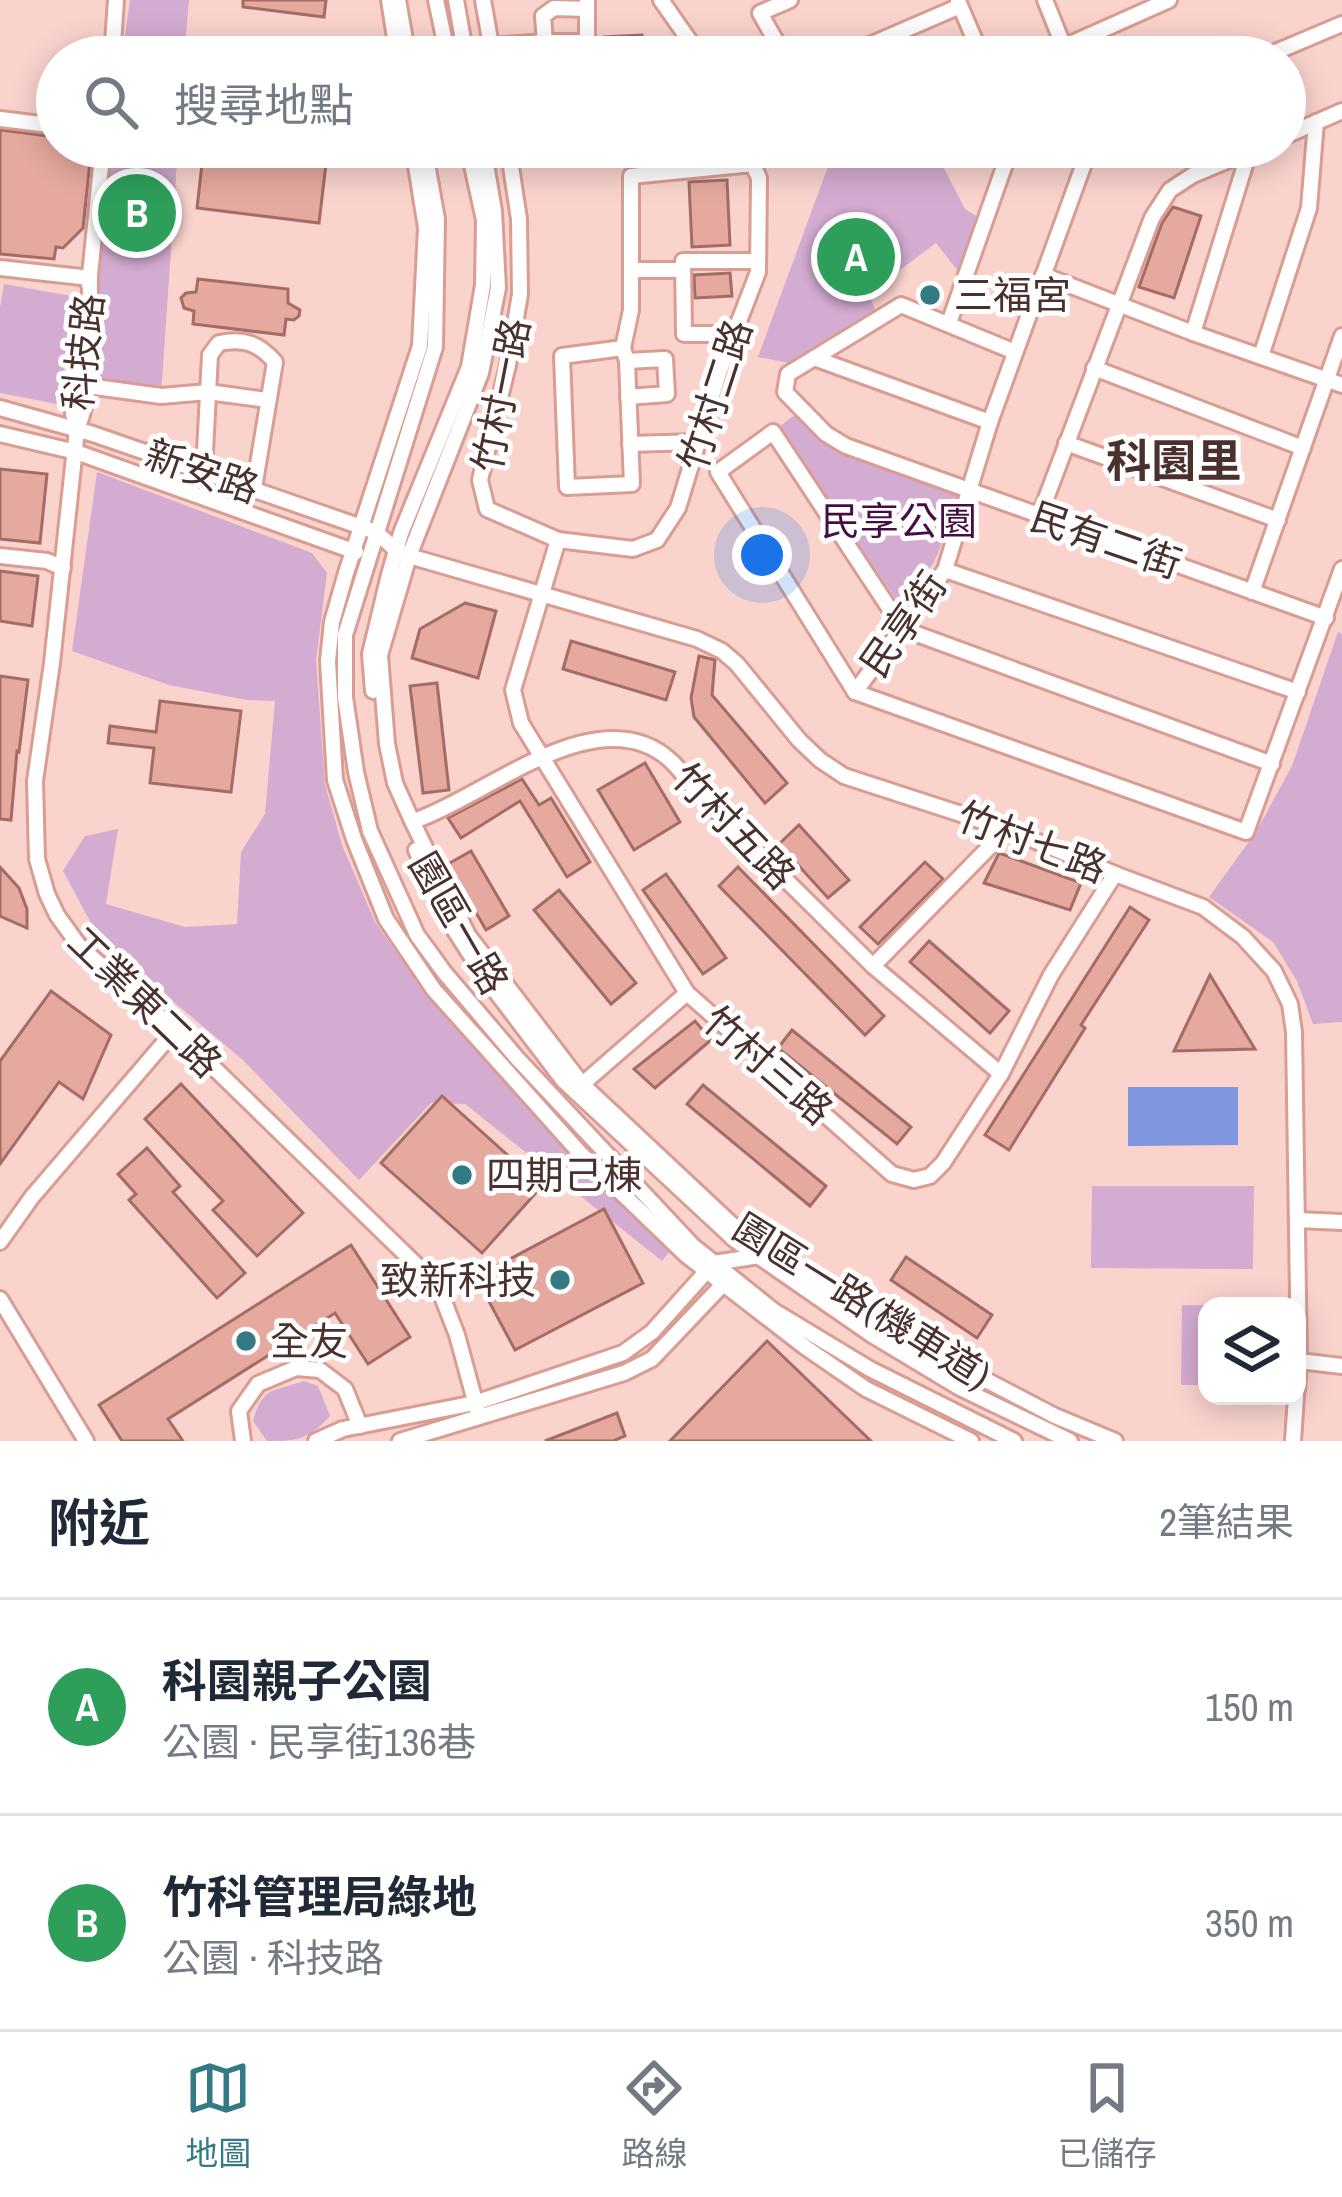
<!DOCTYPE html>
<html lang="zh-TW">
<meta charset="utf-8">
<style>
body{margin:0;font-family:"Archivo Narrow","Noto Sans TC",sans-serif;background:#f2f2f3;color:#1f2937}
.controls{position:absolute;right:36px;bottom:36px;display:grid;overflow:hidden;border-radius:24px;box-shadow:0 6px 30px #0003}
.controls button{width:108px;height:108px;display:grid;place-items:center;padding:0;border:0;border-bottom:3px solid #e0e1e3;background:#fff;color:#1f2937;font:60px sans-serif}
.you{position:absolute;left:762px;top:555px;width:42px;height:42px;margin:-30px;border:9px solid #fff;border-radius:50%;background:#1a73e8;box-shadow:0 0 0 18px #1a73e833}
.badge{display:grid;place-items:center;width:78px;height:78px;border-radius:50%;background:#337a85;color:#fff;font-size:39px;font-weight:700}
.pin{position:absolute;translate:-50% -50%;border:6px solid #fff;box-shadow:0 3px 12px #0006}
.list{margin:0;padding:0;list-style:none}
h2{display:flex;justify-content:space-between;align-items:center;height:156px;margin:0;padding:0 48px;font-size:51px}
h2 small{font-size:39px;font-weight:400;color:#747a83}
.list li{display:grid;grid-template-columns:78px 1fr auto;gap:36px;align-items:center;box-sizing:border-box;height:216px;padding:0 48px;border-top:3px solid #e0e1e3}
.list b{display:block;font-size:45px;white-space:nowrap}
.list p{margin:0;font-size:39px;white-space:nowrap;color:#747a83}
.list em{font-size:39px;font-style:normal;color:#747a83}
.icon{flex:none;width:66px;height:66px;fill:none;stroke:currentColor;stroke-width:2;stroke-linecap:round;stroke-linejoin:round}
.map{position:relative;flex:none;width:1342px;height:1441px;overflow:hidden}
.search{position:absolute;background:#fff;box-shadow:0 6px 30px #0003;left:36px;right:36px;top:36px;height:132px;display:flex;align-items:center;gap:30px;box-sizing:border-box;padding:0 42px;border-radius:66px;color:#747a83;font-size:45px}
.sheet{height:588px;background:#fff}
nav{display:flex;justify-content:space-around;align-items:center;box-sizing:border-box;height:168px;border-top:3px solid #e0e1e3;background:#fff;font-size:33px;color:#747a83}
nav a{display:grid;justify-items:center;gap:6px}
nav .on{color:#337a85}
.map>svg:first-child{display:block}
.green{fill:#d4abd1}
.water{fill:#7d96de}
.building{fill:#e5a99f;stroke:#a46c64;stroke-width:3}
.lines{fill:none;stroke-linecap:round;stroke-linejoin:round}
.minor-casing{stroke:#d99d94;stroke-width:20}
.minor{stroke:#fff;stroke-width:14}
.poi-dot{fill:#337a85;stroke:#fff;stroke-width:4.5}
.labels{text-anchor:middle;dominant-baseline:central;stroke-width:10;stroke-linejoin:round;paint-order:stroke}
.poi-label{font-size:39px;fill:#4a312e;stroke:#fff;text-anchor:start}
.street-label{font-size:39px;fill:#4a312e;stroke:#fff}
.park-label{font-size:39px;fill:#460d45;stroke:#fff}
.quarter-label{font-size:45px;font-weight:bold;fill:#4a312e;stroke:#fff}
</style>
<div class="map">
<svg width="1342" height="1441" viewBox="0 0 1342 1441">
<rect width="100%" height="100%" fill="#fad3cd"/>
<!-- green -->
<g class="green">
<path d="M130,0H189L184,57H122Z"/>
<path d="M109,147H178L161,396L88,386L90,278Z"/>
<path d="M846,147H933L965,209L981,219L958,271L936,243L868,294L878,315L794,364L758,357L833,153Z"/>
<path d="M4,284L77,297L57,404L0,393V307Z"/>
<path d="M796,414L820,435L963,495L933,564L901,607L779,427Z"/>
<path d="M97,472L312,553L327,573L316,661L325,784L342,845L375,922L427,995L576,1156L673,1247L662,1261L465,1104L431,1103L359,1180L243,1060L100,940L63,871L85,836L118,829L106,904L185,927L237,924L241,852L265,814L275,701L247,700L169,685L72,651Z"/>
<path d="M1338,632L1342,634V1022L1313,1024L1297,981L1273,942L1209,897L1256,832L1292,766Z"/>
<path d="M1092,1186H1254L1253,1269L1091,1268Z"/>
<path d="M1182,1305L1249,1306H1207V1385H1181Z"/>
<path d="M304,1381L318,1386L330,1416C308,1440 297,1441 267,1441L253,1421C263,1386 272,1392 304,1381Z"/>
</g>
<!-- water -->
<path class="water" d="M1128,1087H1238V1145L1128,1146Z"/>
<!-- building -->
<g class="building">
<path d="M243,0H326L324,17L243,7Z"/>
<path d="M642,35L643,57H605L604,37Z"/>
<path d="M0,130L57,137V147H79V150L91,152L83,228L63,248L56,247L54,259L0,254Z"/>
<path d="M204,147H328L319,223L197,208Z"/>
<path d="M727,180L730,245L692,247L689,182Z"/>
<path d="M1173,207L1201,216L1174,298L1139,287L1162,223Z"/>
<path d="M730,273L732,296L695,298L694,275Z"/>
<path d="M198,279L288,289V303L300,310L299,316L294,320L286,319L284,335L193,324L194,311L184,308L181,298L186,293L196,292Z"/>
<path d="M0,469L47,474L40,543L0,539Z"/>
<path d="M0,571L38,576L32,626L0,621Z"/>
<path d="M465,603L496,611L478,678L412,658L420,629Z"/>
<path d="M571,641L675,672L666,700L563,669Z"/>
<path d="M699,656L715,660L712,695L787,783L765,803L694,717L691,698Z"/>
<path d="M0,676L28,680L19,752L17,751L11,820L0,819Z"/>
<path d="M437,683L449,790L423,793L410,686Z"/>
<path d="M160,701L241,711L231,792L150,783L154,748L108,743L110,726L156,732Z"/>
<path d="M645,763L680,822L634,850L598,790Z"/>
<path d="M522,779L539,805L551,798L590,862L567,877L520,801L461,838L448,818Z"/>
<path d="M799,825L849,880L828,898L779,844Z"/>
<path d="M471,851L509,916L486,930L448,864Z"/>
<path d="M999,853L1081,883L1070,910L984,883Z"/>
<path d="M925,862L943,879L878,944L860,927Z"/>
<path d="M0,867L19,888L27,909V928L0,916Z"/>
<path d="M738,867L884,1016L865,1035L719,886Z"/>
<path d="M666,874L726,958L703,974L643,890Z"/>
<path d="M559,890L636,983L611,1004L534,910Z"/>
<path d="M1130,907L1149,920L1081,1025L1085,1028L1009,1150L985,1135Z"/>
<path d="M929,941L1009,1011L990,1033L910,962Z"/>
<path d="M1210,975L1255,1049L1174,1051Z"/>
<path d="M51,991L111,1035L83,1099L59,1082L0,1164V1061Z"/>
<path d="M695,1021L711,1040L655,1088L634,1069Z"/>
<path d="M792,1030L911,1127L897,1144L778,1048Z"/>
<path d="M181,1084L303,1213L257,1256L213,1210L223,1201L145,1119Z"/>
<path d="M703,1085L826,1186L810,1206L687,1104Z"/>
<path d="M442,1096L542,1186L482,1253L381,1163Z"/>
<path d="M147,1148L180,1186L173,1192L245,1273L217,1298L129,1200L136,1194L118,1174Z"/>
<path d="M604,1209L643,1283L515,1350L476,1277Z"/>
<path d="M351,1245L410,1337L368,1364L335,1313L168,1419L183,1441H122L99,1405Z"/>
<path d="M906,1257L992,1315L977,1338L891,1280Z"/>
<path d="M767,1341L871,1441H670Z"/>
<path d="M617,1413L625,1436L613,1441H545Z"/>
</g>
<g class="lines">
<defs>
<g id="minor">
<path d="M389,0L398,57"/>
<path d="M398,0L408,57"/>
<path d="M436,0L448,57"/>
<path d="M456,0L466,57"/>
<path d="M483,0L493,57"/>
<path d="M661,0L701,57"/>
<path d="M1045,0L1068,57"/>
<path d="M958,1L982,57"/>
<path d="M587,2V57"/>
<path d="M587,9L554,8L543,16L545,42H587"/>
<path d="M491,46L545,42"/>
<path d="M112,57L116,0"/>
<path d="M785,57L760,13L790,0"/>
<path d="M842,57L960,6"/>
<path d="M1041,57L1169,0"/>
<path d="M1264,57L1342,24"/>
<path d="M0,119L57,126"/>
<path d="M1285,136L1342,111"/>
<path d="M413,147L426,228L420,346L346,573L332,622L328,661L335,780L354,839L386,919L434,990L580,1153L686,1255L805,1347L866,1389L971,1441"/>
<path d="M424,147L437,219L435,347L345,635V697L356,772L370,831L417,935L444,972L516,1057L693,1246L774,1311L870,1369L1014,1441"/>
<path d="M483,147L494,211L498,288L481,373L409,556L380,655L387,744L395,783L412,821L468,935L582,1084L741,1233L909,1340L1055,1416L1115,1441"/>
<path d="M508,147L519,219L520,294L508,365L480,480L487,509L558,540L633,549L657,540L678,508L719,373L758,272L759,178L745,147"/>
<path d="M509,156L596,157V147"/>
<path d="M0,268L90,278"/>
<path d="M631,270H683"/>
<path d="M1043,275L1193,333L1342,385"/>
<path d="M90,278C89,327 96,384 77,429L52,663L35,781L37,859L47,894L57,915L80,947L175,1030L438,1286L457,1335L479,1416"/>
<path d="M89,285L103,147"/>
<path d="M949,323L1011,147"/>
<path d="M1193,333L1249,152"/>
<path d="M734,334H684L683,261H758"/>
<path d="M623,348L627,361L632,484L567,487L562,356Z"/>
<path d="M623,348L631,310V176L753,164"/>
<path d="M1015,352L901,305L788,374L785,392L826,434L846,446L1326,618"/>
<path d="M1261,356L1309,208L1316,122"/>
<path d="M814,358L990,422"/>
<path d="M627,361L665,359L667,394L628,397"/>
<path d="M1094,368L1303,448"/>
<path d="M88,386L161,396L208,392L267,400"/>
<path d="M0,408L93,434L376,532L396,550L409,556L697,639L722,651L737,664L799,740L820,760L844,776L1007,829L1115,874L1203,907L1243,937L1274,971L1290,1004L1294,1032L1299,1361L1297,1390"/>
<path d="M77,427L73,414L81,349"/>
<path d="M0,434L76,452L356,552"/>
<path d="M1066,443L1278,520"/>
<path d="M630,444L698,442"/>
<path d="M204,471L210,355L219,343C244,338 258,343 275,362L254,488"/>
<path d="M1039,517L1152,218L1170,190L1193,175L1260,147"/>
<path d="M558,540L513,690L521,723L687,993L892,1174L914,1180L930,1176L943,1163L1001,1074L1051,975L1115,874"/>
<path d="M0,556L47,561L63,568"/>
<path d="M945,570L1298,692"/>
<path d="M1252,592L1342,336"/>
<path d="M373,691L370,654L389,575L401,533L469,367L483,285L484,220L468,147"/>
<path d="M855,692L718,472L773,432L903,629L1272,764"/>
<path d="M855,692L1246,832L1342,569"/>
<path d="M855,692L945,570L990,422L1090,147"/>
<path d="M419,819C487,795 601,695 671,761C680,769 688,781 695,790L873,966L1001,1074"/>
<path d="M416,850L452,926L484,976L563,1080L735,1240L872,1335L960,1388L1070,1441"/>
<path d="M873,966L1007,829"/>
<path d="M586,1081L687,993"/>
<path d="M1297,1220L1342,1222"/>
<path d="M0,1242L32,1197L175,1030"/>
<path d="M0,1299L86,1441"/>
<path d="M1299,1361L1342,1366"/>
<path d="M243,1441L239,1411L258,1384L296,1368L320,1370L345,1389L360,1426"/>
<path d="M316,1441L343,1429L475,1403L623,1353L652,1332L714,1263L759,1256L762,1253"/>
<path d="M400,1441L624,1373L652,1359L729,1278"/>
<path d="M1293,1441L1296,1396"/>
</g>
</defs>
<!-- minor casing -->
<use href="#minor" class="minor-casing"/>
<!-- minor -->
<use href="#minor" class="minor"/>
</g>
<!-- markers -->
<g class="poi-dot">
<circle cx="930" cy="295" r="12"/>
<circle cx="462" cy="1175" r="12"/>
<circle cx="560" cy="1280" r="12"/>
<circle cx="246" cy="1341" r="12"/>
</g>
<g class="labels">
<!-- poi labels -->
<g class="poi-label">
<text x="954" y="295">三福宮</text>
<text x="486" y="1175">四期己棟</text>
<text x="536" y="1280" text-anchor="end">致新科技</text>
<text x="270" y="1341">全友</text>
</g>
<!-- street labels -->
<g class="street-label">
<text transform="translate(83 352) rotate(-84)">科技路</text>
<text transform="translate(501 395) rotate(-79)">竹村一路</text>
<text transform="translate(715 395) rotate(-72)">竹村二路</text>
<text transform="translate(202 471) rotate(19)">新安路</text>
<text transform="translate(1106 540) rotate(19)">民有二街</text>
<text transform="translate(903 624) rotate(-55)">民享街</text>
<text transform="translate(734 826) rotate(46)">竹村五路</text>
<text transform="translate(1032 842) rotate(21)">竹村七路</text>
<text transform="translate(459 923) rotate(60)">園區一路</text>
<text transform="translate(145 1002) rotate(44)">工業東二路</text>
<text transform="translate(768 1065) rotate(41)">竹村三路</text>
<text transform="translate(862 1301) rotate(32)">園區一路(機車道)</text>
</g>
<!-- park labels -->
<g class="park-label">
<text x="899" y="521">民享公園</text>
</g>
<!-- quarter labels -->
<g class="quarter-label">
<text x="1174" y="460">科園里</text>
</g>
</g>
</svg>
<div class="controls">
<button><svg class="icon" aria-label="layers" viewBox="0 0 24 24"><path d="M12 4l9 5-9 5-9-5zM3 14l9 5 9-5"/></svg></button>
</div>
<div class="you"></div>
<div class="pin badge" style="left:856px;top:257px;background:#2e9e5b">A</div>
<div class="pin badge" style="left:137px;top:213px;background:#2e9e5b">B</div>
<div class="search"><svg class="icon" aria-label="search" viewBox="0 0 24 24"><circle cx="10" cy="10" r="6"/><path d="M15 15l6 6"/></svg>搜尋地點</div>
</div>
<section class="sheet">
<h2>附近<small>2筆結果</small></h2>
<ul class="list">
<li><span class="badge" style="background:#2e9e5b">A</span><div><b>科園親子公園</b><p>公園 · 民享街136巷</p></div><em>150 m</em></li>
<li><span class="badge" style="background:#2e9e5b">B</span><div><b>竹科管理局綠地</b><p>公園 · 科技路</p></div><em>350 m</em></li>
</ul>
</section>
<nav>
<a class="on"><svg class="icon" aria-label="map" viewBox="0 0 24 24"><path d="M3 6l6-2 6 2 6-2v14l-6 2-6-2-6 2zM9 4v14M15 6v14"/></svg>地圖</a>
<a><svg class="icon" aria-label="directions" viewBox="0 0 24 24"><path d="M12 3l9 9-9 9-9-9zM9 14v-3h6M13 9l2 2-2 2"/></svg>路線</a>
<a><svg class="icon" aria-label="saved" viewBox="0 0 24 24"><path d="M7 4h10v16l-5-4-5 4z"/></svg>已儲存</a>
</nav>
